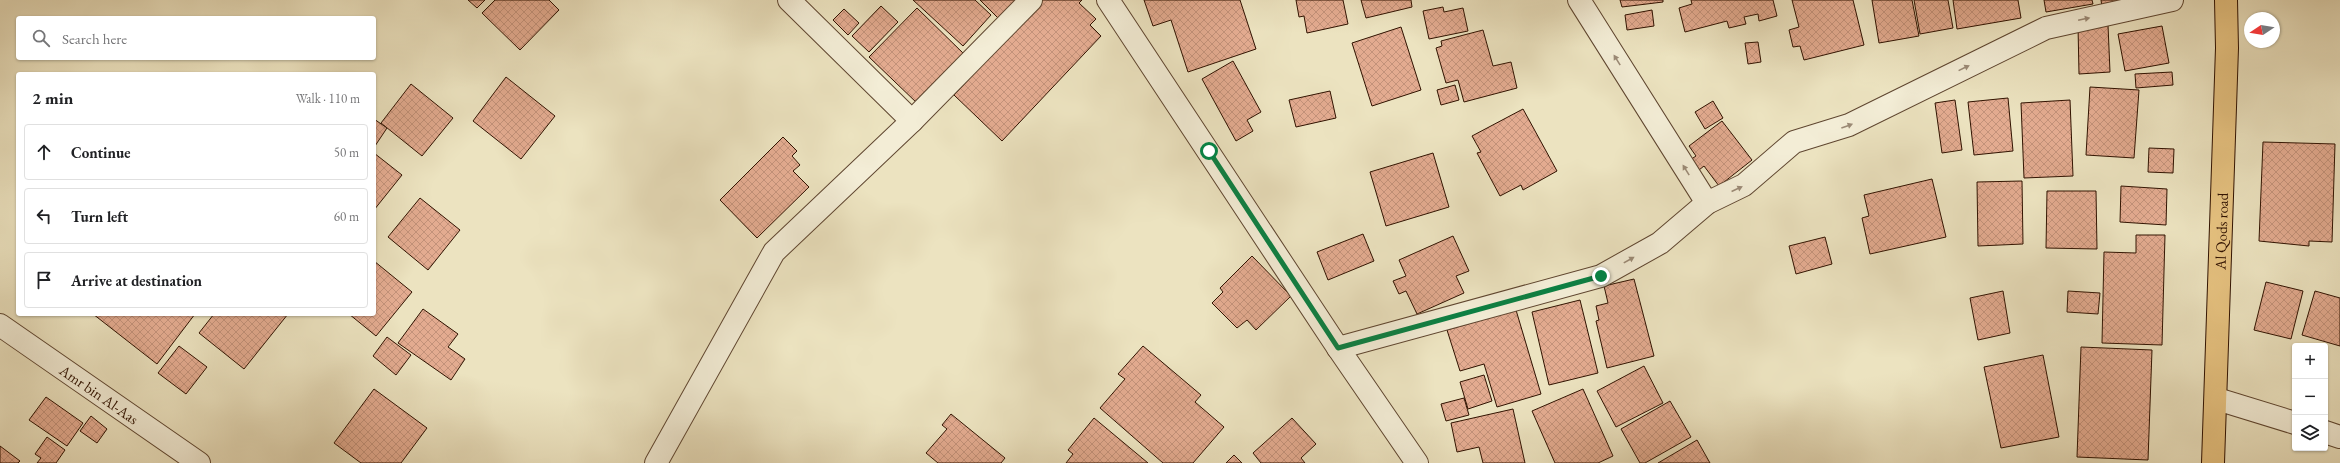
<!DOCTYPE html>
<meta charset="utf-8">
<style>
body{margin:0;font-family:"EB Garamond",serif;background:#f2f2f2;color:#202124}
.controls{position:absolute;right:12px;bottom:12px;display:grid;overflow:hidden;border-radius:4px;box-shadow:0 1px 3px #0004}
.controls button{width:36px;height:36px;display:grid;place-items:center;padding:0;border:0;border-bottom:1px solid #e0e0e0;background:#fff;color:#202124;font:20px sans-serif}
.compass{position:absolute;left:2244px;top:12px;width:36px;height:36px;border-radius:50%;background:#fff;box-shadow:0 1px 3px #0004;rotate:258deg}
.stop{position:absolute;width:12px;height:12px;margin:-9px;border:3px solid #0b8043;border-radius:50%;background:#fff}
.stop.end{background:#0b8043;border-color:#fff;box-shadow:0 1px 4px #0008}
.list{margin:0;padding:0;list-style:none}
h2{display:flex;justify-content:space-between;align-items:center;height:52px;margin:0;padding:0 16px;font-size:17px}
h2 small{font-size:13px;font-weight:400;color:#757577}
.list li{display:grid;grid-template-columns:26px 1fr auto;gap:12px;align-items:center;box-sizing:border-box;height:56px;margin:0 8px 8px;padding:0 8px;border:1px solid #e0e0e0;border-radius:4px}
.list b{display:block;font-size:15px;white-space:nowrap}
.list em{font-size:13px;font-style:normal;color:#757577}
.icon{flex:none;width:22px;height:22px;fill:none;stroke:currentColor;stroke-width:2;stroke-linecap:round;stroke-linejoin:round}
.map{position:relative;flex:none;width:2340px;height:463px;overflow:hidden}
.search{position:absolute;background:#fff;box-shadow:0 1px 3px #0004;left:16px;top:16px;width:360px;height:44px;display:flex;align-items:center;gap:10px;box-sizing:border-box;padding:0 14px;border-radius:4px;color:#757577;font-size:15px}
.panel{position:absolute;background:#fff;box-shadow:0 1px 3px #0004;left:16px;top:72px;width:360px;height:244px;border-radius:4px}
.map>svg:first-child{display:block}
.building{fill:url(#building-cross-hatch);stroke:#301200}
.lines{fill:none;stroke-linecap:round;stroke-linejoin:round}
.minor-casing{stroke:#5f4630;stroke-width:24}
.major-casing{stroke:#301200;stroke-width:24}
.minor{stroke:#f3edd6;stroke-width:22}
.major{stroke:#e6c280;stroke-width:22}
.oneway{fill:#9b8a76}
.route{stroke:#0b8043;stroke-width:5}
.labels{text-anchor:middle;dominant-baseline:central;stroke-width:3;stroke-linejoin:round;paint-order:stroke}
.street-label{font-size:15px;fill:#301200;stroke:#f3edd6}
</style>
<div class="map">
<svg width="2340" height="463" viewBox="0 0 2340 463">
<defs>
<pattern id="building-cross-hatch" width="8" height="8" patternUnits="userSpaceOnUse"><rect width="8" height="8" fill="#e3ab90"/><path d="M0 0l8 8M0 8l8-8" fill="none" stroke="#c3927a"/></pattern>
</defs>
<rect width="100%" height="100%" fill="#ece3c0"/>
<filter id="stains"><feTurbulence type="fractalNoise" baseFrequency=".005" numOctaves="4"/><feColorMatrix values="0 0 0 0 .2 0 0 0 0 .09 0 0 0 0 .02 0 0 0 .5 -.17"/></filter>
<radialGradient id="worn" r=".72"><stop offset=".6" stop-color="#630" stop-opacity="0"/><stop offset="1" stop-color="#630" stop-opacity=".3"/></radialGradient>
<!-- building -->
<g class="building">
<path d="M468,0H485L477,8Z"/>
<path d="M495,0H549L559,10L520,50L482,13Z"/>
<path d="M913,0H975L991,15L963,46Z"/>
<path d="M980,0H1019L999,19Z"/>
<path d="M1043,0H1082L1079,3L1096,19L1090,25L1101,36L1002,141L954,95Z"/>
<path d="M1144,0H1240L1256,49L1188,72L1171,20L1153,26Z"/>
<path d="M1296,0H1343L1348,24L1307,33L1304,16L1299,17Z"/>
<path d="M1361,0H1411L1412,7L1366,18Z"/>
<path d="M1620,0H1663V2L1622,7Z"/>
<path d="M1691,0H1773L1777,16L1759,21L1758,14L1744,17L1746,24L1729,28L1727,21L1685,32L1679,8L1692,4Z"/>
<path d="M1792,0H1853L1864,45L1804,60L1800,46L1793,47L1789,30L1799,27Z"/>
<path d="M1872,0H1912L1919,36L1879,43Z"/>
<path d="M1914,0H1948L1953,28L1920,34Z"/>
<path d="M1953,0H2018L2021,18L1957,29Z"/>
<path d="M2044,0H2092L2093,4L2046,12Z"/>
<path d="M2101,0H2131L2102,7Z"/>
<path d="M881,6L898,22L869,52L852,36Z"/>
<path d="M1443,7L1444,12L1463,8L1468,31L1429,39L1423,11Z"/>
<path d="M917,8L965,55L918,104L869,57Z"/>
<path d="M844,9L859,23L848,35L833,20Z"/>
<path d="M1652,10L1654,26L1627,30L1625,15Z"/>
<path d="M2108,25L2110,72L2079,74L2078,26Z"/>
<path d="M2162,26L2169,63L2125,71L2118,34Z"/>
<path d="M1401,27L1421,90L1372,106L1352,43Z"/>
<path d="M1483,30L1493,66L1511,62L1517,88L1464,102L1458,80L1446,83L1436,48L1442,46L1441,41Z"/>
<path d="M1758,42L1761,62L1748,64L1745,43Z"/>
<path d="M1233,61L1261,112L1247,120L1253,131L1236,141L1202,79Z"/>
<path d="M2172,72L2173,85L2136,88L2135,74Z"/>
<path d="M506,77L555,116L521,159L473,121Z"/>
<path d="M411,84L453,118L422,156L381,123Z"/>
<path d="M1455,85L1459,100L1441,105L1437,90Z"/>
<path d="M2090,87L2139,90L2134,158L2086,155Z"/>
<path d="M1330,91L1336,118L1296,127L1289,100Z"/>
<path d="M2008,98L2013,151L1974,155L1968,102Z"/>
<path d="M1955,100L1962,150L1942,153L1935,103Z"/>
<path d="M2070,100L2073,176L2024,178L2021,103Z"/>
<path d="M1713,101L1723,118L1705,129L1695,112Z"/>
<path d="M1523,109L1557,171L1523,190L1521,185L1500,196L1477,153L1481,152L1472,136Z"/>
<path d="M374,119L387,128L375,146L374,145Z"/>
<path d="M1722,121L1752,160L1719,186L1704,166L1699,170L1690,160L1696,156L1689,146Z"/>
<path d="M783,137L797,151L792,156L800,165L793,171L809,187L757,238L720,200Z"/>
<path d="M2263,142L2335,144L2332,242L2309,241V246L2259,241Z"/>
<path d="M2149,148L2174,149L2173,173L2148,172Z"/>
<path d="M374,153L402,175L374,210Z"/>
<path d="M1433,153L1449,207L1386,226L1370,172Z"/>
<path d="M1932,179L1946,237L1870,254L1862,218L1869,216L1864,195Z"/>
<path d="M2022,181L2023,244L1978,246L1977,182Z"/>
<path d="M2121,186L2167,189L2166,225L2120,222Z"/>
<path d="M2047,191H2096L2097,249L2046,248Z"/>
<path d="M420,198L460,230L428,270L388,237Z"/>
<path d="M1363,234L1374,261L1328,280L1317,252Z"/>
<path d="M2136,235H2165L2162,345L2102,343L2104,252L2136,253Z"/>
<path d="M1453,236L1469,271L1456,276L1464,293L1417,314L1406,291L1399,294L1393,281L1406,276L1399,260Z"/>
<path d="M1825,237L1832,264L1796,274L1789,246Z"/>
<path d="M1252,256L1291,296L1256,330L1247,320L1237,328L1212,303L1223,292L1220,288Z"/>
<path d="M374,261L412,292L376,336L349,314H374Z"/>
<path d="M1634,279L1654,356L1607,368L1596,321L1599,320L1596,306L1608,303L1604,286Z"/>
<path d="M2266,282L2303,291L2291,339L2254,330Z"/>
<path d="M2003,291L2010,333L1978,340L1970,298Z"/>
<path d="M2068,291L2100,293L2098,314L2067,312Z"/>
<path d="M2315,291L2340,298V346L2302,335Z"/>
<path d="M1580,300L1598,373L1549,385L1532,312Z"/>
<path d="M423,309L458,334L448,347L465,359L451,380L398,343Z"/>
<path d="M1516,310L1541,394L1497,407L1484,364L1460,371L1447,330Z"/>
<path d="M93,314H195L157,364Z"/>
<path d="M214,314H288L244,369L199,333Z"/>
<path d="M387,337L411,355L396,375L373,356Z"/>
<path d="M179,346L207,367L186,394L158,373Z"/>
<path d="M1143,346L1201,395L1195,402L1224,427L1193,463H1163L1100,408L1125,379L1118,374Z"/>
<path d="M2081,347L2152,350L2148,460L2077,457Z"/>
<path d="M2043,355L2059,437L2001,448L1984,367Z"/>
<path d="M1644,366L1663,403L1616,427L1597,391Z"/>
<path d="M1484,375L1492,401L1468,409L1460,382Z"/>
<path d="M374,389L427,428L401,463H361L334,443Z"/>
<path d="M1583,389L1613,456L1598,463H1555L1532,411Z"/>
<path d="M46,397L83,423L67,446L29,420Z"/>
<path d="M1464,398L1469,415L1446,421L1441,404Z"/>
<path d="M1670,401L1691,437L1645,463H1640L1621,429Z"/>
<path d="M1513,409L1525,463H1483L1479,447L1457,452L1451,423Z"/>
<path d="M951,414L1005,458L1001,463H938L926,453L947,429L942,425Z"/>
<path d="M91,416L107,429L97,443L80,431Z"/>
<path d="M1094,418L1148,463H1066L1073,454L1068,450Z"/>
<path d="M1292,418L1316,444L1301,458L1305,463H1261L1253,453Z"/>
<path d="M47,437L65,450L56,463H37L41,458L35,454Z"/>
<path d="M1697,440L1710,463H1658Z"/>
<path d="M0,446L20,461L18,463H0Z"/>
<path d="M1234,455L1242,463H1226Z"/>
</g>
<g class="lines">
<defs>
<g id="minor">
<path d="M789,0L912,121L1031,0"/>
<path d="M1108,0L1338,348L1417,463"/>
<path d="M1579,0L1707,203"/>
<path id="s1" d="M0,325L199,463"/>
<path d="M1338,348L1601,276L1660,243L1707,203L1744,185L1794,142L1849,125L2046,28L2172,0"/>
<path d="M2217,399L2295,423"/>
<path d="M2325,432L2340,437"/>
<path d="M656,463L774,252L912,121"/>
</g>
<g id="major">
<path id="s2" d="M2213,463L2227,48L2226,0"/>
</g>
</defs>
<!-- minor casing -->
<use href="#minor" class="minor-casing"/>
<!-- major casing -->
<use href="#major" class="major-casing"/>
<!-- minor -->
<use href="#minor" class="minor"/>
<!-- major -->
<use href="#major" class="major"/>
</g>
<!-- one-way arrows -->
<defs><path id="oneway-solid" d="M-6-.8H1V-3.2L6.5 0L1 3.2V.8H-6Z"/></defs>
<g class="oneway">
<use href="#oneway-solid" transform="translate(2084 19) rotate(-12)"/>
<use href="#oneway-solid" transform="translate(1617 60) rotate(-122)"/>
<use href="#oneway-solid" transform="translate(1964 68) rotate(-26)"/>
<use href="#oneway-solid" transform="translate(1847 126) rotate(-20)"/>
<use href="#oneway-solid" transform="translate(1686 170) rotate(-122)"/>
<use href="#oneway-solid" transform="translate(1737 189) rotate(-25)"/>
<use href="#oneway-solid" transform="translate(1629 260) rotate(-29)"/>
</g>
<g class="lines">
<!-- route -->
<path class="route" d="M1209,151L1338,348L1601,276"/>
</g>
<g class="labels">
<!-- street labels -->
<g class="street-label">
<text stroke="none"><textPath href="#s2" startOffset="232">Al Qods road</textPath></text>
<text stroke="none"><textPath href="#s1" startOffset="121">Amr bin Al-Aas</textPath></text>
</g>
</g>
<rect width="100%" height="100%" filter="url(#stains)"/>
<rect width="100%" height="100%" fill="url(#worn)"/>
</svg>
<div class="controls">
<button>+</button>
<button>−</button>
<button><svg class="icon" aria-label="layers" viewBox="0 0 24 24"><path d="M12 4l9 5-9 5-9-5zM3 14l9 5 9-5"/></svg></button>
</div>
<svg class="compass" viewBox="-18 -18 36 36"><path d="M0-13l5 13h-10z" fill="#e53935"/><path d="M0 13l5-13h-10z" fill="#757577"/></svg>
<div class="stop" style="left:1209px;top:151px"></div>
<div class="stop end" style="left:1601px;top:276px"></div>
<div class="search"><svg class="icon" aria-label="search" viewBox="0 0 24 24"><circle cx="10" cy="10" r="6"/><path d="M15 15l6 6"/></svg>Search here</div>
<section class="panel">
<h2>2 min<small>Walk · 110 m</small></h2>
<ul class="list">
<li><svg class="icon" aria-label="ahead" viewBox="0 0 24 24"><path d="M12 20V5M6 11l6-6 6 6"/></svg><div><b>Continue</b></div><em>50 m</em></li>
<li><svg class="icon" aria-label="left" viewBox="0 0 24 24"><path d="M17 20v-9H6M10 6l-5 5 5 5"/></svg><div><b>Turn left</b></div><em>60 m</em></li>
<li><svg class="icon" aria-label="arrive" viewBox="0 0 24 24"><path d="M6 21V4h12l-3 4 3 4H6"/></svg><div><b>Arrive at destination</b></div></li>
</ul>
</section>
</div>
